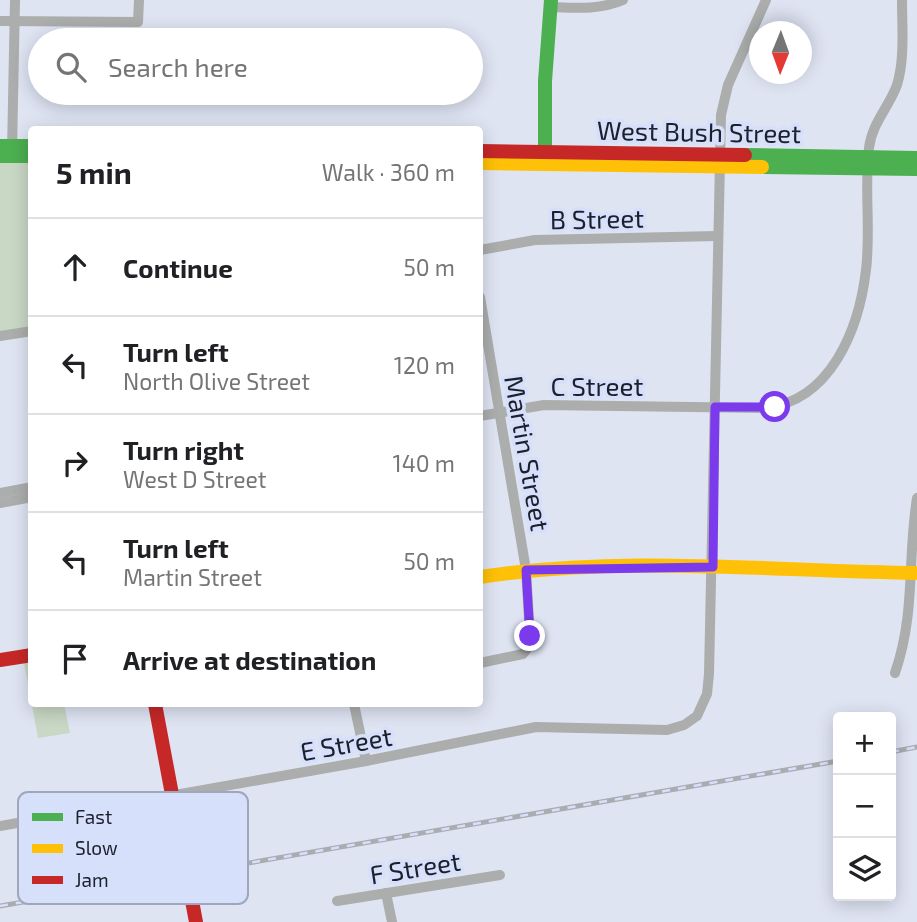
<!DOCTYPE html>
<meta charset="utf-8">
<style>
body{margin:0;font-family:"Exo 2",sans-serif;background:#f2f2f2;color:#202124}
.controls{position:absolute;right:21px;bottom:21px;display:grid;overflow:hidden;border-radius:7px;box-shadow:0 4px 18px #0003}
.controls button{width:63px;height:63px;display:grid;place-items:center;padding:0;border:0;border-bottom:2px solid #e0e0e0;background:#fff;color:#202124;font:35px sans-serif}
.compass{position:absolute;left:749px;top:21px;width:63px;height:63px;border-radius:50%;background:#fff;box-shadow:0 4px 18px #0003;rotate:181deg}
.stop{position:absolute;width:21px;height:21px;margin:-16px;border:5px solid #7c3aed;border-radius:50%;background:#fff}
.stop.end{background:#7c3aed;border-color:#fff;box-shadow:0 2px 7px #0008}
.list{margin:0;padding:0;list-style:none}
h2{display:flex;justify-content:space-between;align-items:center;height:91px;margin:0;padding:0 28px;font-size:30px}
h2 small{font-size:23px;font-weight:400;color:#757577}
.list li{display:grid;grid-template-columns:46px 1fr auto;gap:21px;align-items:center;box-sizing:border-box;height:98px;padding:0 28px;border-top:2px solid #e0e0e0}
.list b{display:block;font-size:26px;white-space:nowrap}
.list p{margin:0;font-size:23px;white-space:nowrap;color:#757577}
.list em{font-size:23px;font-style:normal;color:#757577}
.icon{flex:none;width:38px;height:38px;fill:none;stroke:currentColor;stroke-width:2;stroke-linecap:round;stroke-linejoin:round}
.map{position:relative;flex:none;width:917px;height:922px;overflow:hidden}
.search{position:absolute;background:#fff;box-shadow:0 4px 18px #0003;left:28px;top:28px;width:455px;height:77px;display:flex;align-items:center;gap:18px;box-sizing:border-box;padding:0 24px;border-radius:38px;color:#757577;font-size:26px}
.panel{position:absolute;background:#fff;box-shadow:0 4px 18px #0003;left:28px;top:126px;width:455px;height:581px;border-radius:7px}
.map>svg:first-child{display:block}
.green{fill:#c9d7c5}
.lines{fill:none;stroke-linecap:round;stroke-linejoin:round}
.street{stroke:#abaeac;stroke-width:10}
.fast{stroke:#4caf50;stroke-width:14}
.slow{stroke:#ffc107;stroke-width:14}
.jam{stroke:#c62828;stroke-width:14}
.rail-casing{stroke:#a9adb2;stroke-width:5}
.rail{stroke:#d7e0fb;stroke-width:2.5;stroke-dasharray:8;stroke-linecap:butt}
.route{stroke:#7c3aed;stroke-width:9}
.labels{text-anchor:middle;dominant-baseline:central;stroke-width:7;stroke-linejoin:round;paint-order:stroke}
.street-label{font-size:26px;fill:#1c202c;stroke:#d7e0fb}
.key{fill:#d7e0fb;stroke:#9fa6bd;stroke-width:2}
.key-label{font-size:19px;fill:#1c202c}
</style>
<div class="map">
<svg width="917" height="922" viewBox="0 0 917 922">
<rect width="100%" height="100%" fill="#dfe4f3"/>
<!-- green -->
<g class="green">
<path d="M0,156L31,157V331L0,336Z"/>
<path d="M31,655L32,704H64L70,733L38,738L23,657Z"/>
</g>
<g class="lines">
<!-- street -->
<g class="street">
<path d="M551,7C576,8 600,10 623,0"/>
<path d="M0,21L138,22L139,0"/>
<path d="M12,152L15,0"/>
<path d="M480,250L535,240L717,236"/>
<path d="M480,297L526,570L530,636V645L523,654L480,663"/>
<path d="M0,336L32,331"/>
<path d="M480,416L544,405L765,408C831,401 859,329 866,270C871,229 864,188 869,148C872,123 889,107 897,85C905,59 902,27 902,0"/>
<path d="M0,493L32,487"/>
<path d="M0,503L32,497"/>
<path d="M895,673C916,612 907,560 917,498"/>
<path d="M354,704L366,761"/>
<path d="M0,826L366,761L536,727L667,730L684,725L697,716L707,694L709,674L721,115L728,85L766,0"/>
<path d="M386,893L392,922"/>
<path d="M337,901L500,875"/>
</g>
<!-- fast -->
<g class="fast">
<path d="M0,146H32"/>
<path d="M745,155L917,158"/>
<path d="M0,156H32"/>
<path d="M545,159V81L551,0"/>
<path d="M762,167L917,169"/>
</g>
<!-- slow -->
<g class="slow">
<path d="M480,163L762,167"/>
<path d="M480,577C624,555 772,571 917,573"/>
</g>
<!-- jam -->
<g class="jam">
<path d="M480,151L745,155"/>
<path d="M0,660L32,655"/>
<path d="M155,704L196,922"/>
</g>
<defs>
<g id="rail">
<path d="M891,752L917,747"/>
<path d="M0,906L838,761"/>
</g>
</defs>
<!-- rail casing -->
<use href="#rail" class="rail-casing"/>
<!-- rail -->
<use href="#rail" class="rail"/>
</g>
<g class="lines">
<!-- route -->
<path class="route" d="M530,636L526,570L713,567L715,407H775"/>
</g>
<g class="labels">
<!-- street labels -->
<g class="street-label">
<text transform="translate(699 131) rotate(1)">West Bush Street</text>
<text transform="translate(597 218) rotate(-1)">B Street</text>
<text x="597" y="385">C Street</text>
<text transform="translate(528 453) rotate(80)">Martin Street</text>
<text transform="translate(346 743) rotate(-10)">E Street</text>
<text transform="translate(415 867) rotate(-9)">F Street</text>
</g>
</g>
<!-- legend -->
<rect x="18" y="792" width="230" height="112" rx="10" class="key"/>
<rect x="32" y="813" width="31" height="8" fill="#4caf50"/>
<rect x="32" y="844" width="31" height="9" fill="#ffc107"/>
<rect x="32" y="876" width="31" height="8" fill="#c62828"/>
<g class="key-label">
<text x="75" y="824">Fast</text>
<text x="75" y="855">Slow</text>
<text x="75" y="887">Jam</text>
</g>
</svg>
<div class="controls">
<button>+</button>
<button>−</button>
<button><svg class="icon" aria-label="layers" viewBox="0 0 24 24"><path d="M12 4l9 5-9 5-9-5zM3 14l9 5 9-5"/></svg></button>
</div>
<svg class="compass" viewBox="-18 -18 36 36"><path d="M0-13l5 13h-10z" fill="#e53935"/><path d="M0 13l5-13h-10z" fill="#757577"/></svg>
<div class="stop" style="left:775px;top:407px"></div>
<div class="stop end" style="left:530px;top:636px"></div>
<div class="search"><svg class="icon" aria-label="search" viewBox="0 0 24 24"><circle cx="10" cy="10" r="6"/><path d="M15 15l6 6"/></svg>Search here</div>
<section class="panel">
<h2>5 min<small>Walk · 360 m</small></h2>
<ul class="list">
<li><svg class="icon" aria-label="ahead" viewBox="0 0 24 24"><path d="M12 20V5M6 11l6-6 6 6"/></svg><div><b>Continue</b></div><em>50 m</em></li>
<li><svg class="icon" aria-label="left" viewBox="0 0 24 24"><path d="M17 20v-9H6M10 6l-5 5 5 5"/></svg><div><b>Turn left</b><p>North Olive Street</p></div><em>120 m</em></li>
<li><svg class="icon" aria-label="right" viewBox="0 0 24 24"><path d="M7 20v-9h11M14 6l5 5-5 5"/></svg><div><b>Turn right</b><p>West D Street</p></div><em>140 m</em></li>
<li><svg class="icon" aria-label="left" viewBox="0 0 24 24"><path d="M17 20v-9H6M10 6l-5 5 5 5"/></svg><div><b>Turn left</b><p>Martin Street</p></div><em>50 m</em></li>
<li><svg class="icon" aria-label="arrive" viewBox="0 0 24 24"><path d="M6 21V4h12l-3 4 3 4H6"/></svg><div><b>Arrive at destination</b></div></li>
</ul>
</section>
</div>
